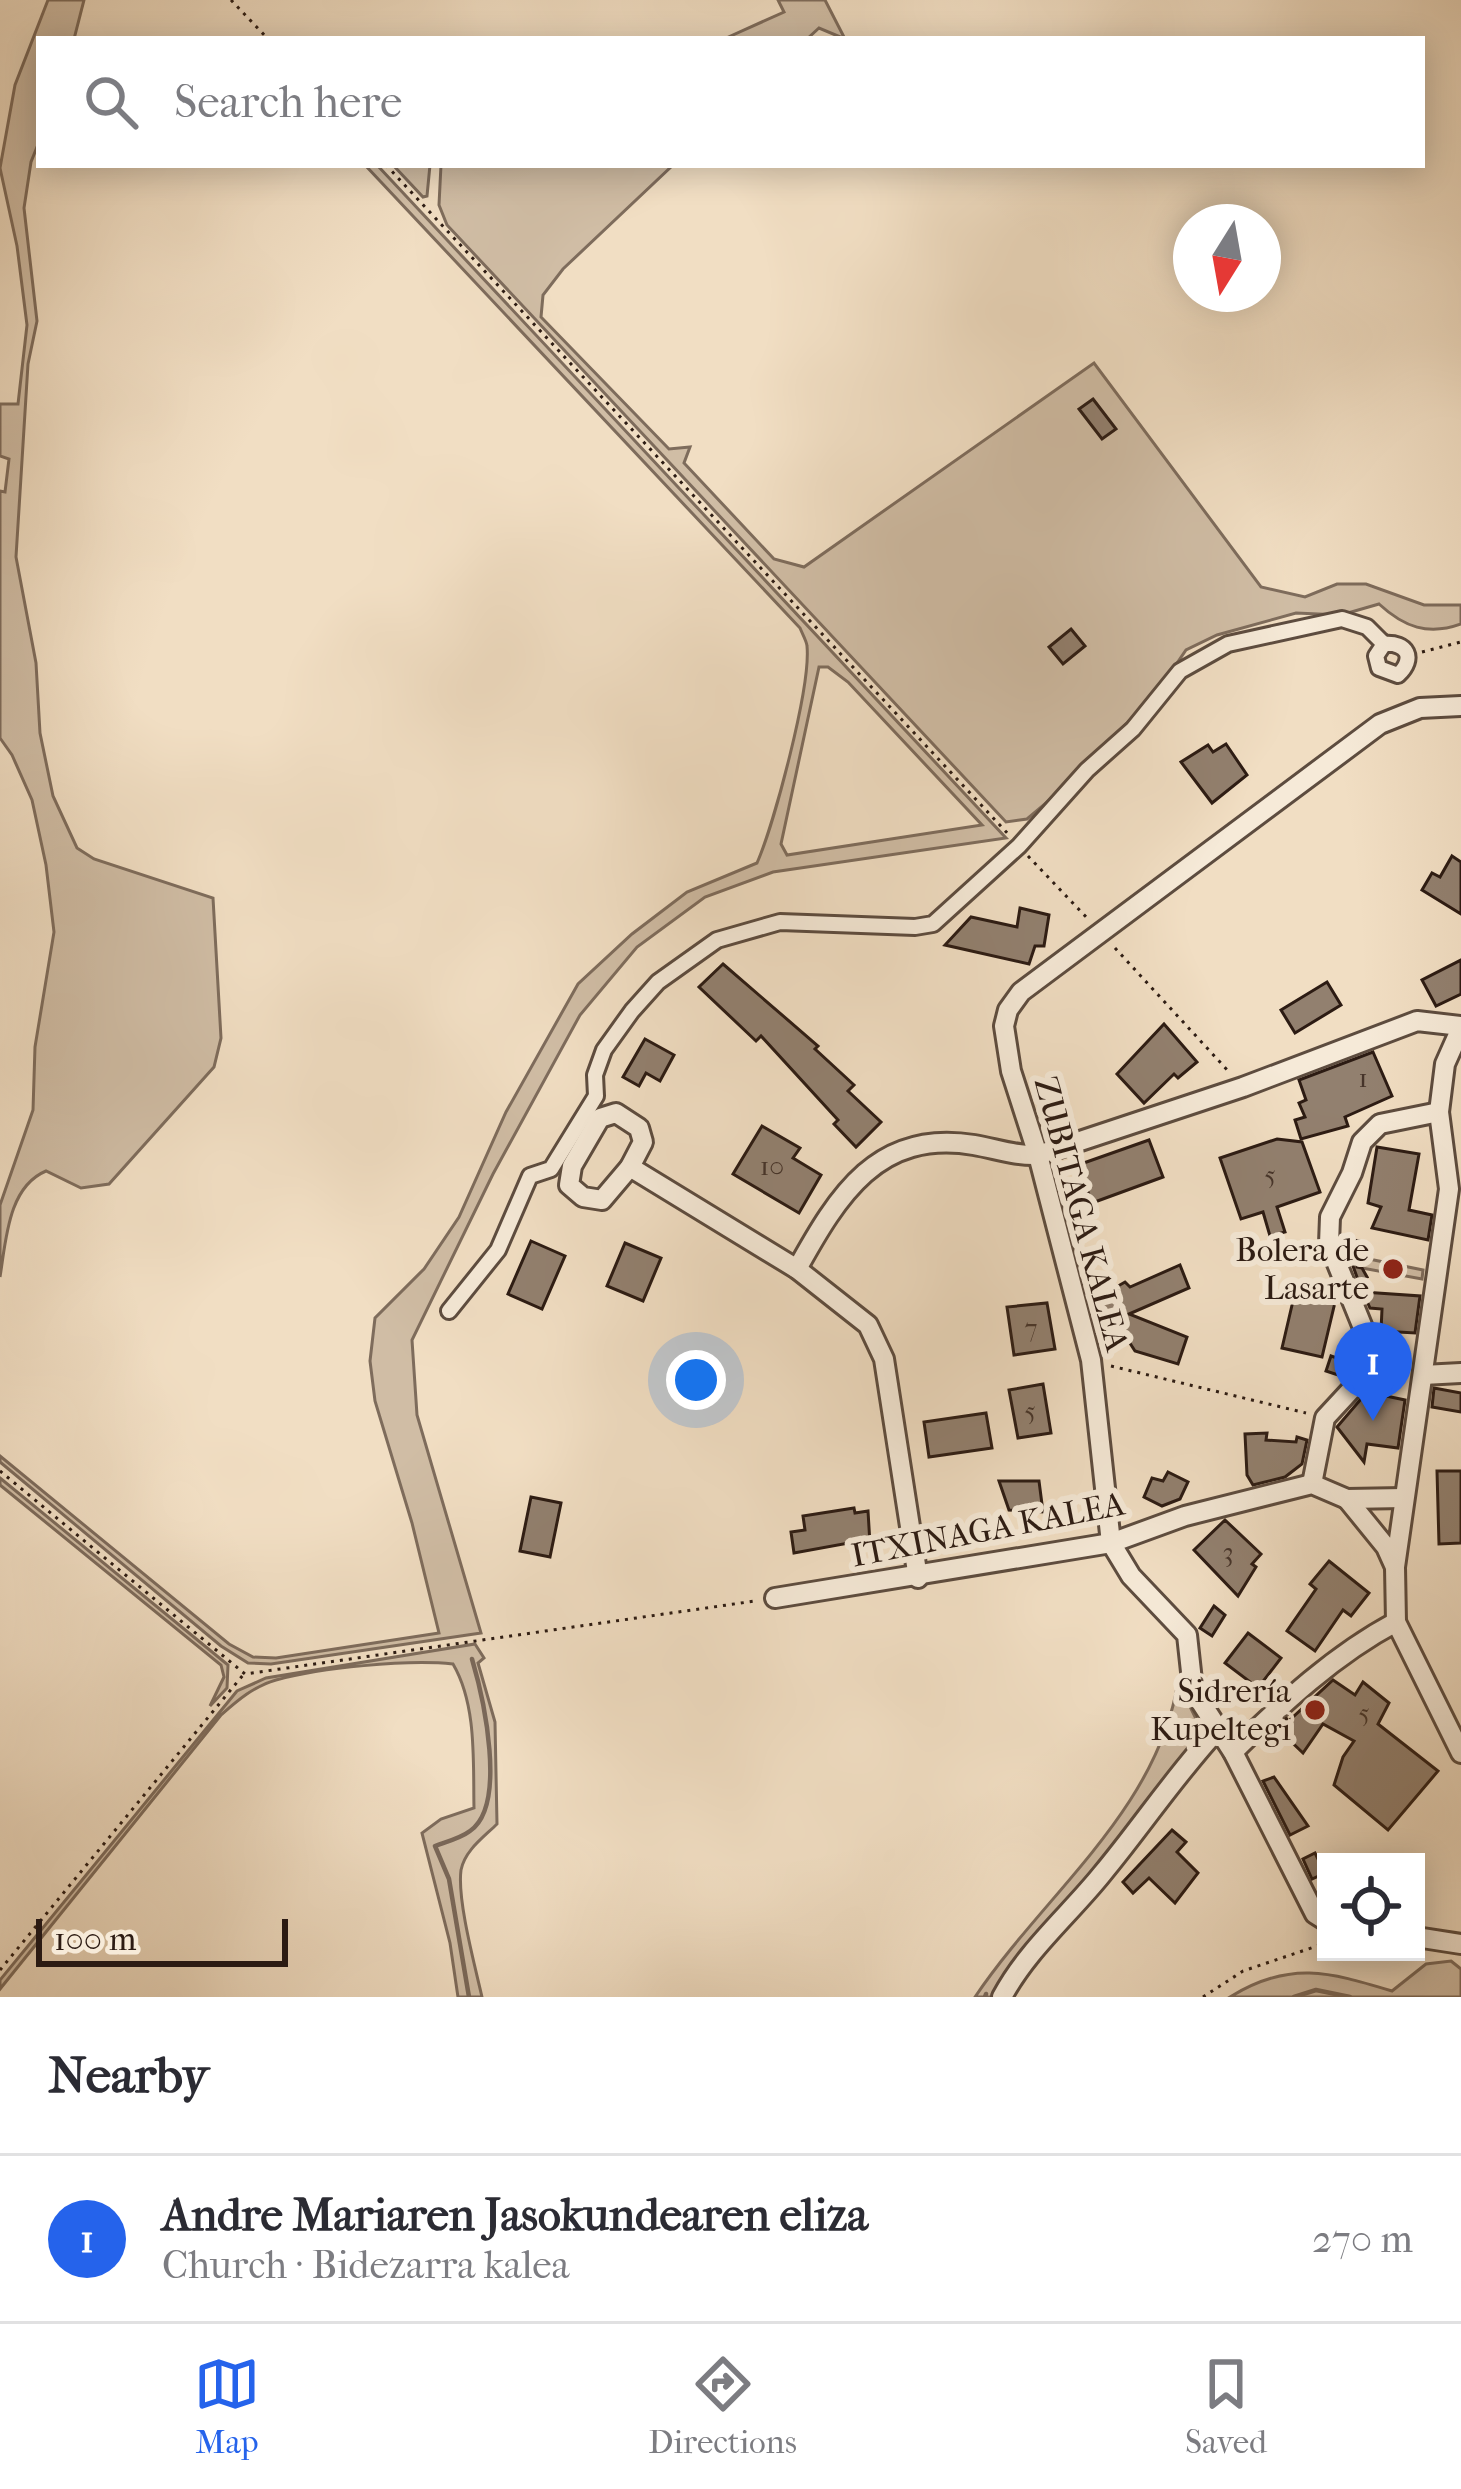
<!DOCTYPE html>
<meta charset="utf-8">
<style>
body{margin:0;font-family:"IM FELL French Canon",serif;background:#f2f2f3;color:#2b2b33}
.controls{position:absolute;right:36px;bottom:36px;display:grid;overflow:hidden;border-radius:0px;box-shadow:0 6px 30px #0003}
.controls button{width:108px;height:108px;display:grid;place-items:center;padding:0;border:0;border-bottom:3px solid #e1e1e2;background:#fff;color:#2b2b33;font:60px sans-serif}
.compass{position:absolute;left:1173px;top:204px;width:108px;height:108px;border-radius:50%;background:#fff;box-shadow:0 6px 30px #0003;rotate:191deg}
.scale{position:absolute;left:36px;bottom:30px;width:252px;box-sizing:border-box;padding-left:12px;border:6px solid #2c1b13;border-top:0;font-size:33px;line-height:42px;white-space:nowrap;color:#2c1b13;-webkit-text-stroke:9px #f6ead8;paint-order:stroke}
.you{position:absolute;left:696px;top:1380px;width:42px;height:42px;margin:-30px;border:9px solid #fff;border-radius:50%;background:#1a73e8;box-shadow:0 0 0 18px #1a73e833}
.badge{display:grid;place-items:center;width:78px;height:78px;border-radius:50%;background:#2563eb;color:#fff;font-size:39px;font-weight:700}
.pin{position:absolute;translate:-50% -99px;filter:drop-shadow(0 3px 6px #0008)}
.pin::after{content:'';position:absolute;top:63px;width:42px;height:36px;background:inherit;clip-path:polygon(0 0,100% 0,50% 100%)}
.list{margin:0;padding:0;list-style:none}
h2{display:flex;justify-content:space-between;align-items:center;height:156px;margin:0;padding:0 48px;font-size:51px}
h2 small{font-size:39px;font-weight:400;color:#7c7c81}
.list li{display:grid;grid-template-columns:78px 1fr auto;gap:36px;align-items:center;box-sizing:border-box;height:168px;padding:0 48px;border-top:3px solid #e1e1e2}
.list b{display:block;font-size:45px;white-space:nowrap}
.list p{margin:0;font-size:39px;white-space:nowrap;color:#7c7c81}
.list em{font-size:39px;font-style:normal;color:#7c7c81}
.icon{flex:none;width:66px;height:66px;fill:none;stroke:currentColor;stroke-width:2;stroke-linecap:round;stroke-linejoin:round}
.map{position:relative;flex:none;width:1461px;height:1997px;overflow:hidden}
.search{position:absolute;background:#fff;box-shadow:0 6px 30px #0003;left:36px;right:36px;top:36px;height:132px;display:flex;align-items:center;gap:30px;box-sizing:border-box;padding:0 42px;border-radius:0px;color:#7c7c81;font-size:45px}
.sheet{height:324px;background:#fff}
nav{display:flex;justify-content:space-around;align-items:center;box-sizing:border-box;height:168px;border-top:3px solid #e1e1e2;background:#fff;font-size:33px;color:#7c7c81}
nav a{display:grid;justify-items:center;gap:6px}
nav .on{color:#2563eb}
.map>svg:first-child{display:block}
.green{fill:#d0bda5;stroke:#7e6c5c;stroke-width:3;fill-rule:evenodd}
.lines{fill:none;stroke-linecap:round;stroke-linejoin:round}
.stream{stroke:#7a6859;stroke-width:4.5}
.building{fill:#92806f;stroke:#2c1b13;stroke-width:3}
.pedestrian-casing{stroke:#5d4c3f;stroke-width:20}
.minor-casing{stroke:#5d4c3f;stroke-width:24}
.path{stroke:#2c1b13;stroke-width:3;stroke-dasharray:3 6;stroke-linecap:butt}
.pedestrian{stroke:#f6ead8;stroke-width:14}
.minor{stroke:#f6ead8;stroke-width:18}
.poi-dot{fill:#8f2418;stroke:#f6ead8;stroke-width:4.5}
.labels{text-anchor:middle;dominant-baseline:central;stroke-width:12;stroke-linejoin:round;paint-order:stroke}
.number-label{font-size:27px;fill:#46342a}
.street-label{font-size:33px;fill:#2c1b13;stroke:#f6ead8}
.poi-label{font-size:33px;fill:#2c1b13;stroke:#f6ead8;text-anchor:end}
</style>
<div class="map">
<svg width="1461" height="1997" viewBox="0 0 1461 1997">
<rect width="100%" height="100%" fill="#f1dec3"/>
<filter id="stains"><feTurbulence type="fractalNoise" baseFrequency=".00167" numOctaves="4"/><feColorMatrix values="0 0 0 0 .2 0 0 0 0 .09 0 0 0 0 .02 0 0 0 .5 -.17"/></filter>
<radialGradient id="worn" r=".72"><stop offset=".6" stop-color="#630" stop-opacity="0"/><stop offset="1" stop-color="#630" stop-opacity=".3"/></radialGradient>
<!-- green -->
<g class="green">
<path d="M48,0H84L74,39H39V142L31,162L24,208L37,321L28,364L16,557L36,663L40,733L53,796L77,848L94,859L213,898L221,1038L214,1067L109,1184L81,1188L46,1171C8,1187 6,1240 0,1277V1205L33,1110L35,1047L54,932L46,865L32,800L12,755L0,738V491L5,492L9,459L0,456V404H18L27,325L17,246L0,168L15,85Z"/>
<path d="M778,0H825L845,39L819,28L807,39H724L784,12Z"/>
<path d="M365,165H377L1006,838L773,872L705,897L637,947L580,1015L493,1174L412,1340L417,1415L481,1633L271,1664L248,1663L221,1646L0,1462V1456L229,1644L253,1657L276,1658L439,1633L412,1523L375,1401L370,1361L375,1318L424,1269L459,1217L506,1112L578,984L632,934L687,892L757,863C774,824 811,687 807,646C807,642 802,633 800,628ZM819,667H828L848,682L982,825L787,855L781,844Z"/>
<path d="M393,165H430L427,196L423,197Z"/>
<path d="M441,165H673L563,269L543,295L541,317L669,449L690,447L684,463L774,559L804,567L1094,363L1261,587L1305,597L1337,584H1366L1424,605H1461V624C1428,636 1404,627 1379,604L1341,615L1296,613L1217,635L1186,650L1158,691L1064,788L1027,819L1006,822L447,225L439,205Z"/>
<path d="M1364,1258L1423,1270L1422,1279L1362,1268Z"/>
<path d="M0,1478L228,1665L227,1688L210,1706L224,1677L221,1665L0,1485Z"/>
<path d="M475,1644L484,1658L478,1663L495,1722L497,1824C484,1837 465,1850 461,1870C457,1900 475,1966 482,1997H458L450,1943L422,1833L441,1819L474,1808C473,1762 477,1705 453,1664C406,1659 321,1668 276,1680C254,1686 237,1701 221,1715L0,1989V1980L237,1691L266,1678Z"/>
<path d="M1178,1682L1202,1731L1079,1890L1031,1939L994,1997H975C1045,1893 1157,1811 1178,1682Z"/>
<path d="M1451,1961L1461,1969V1997H1230C1290,1960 1329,1972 1392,1991L1426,1964Z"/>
</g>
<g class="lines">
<!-- stream -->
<g class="stream">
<path d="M469,1997L449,1879L435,1846C446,1842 461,1838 470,1831C508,1805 483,1696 472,1659"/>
<path d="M985,1997L986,1994"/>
<path d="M1294,1997L1316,1990L1350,1997"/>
</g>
</g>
<!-- building -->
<g class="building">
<path d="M1093,399L1116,429L1102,439L1079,409Z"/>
<path d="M1071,629L1085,646L1063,664L1049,647Z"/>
<path d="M1226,744L1247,775L1212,803L1181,762L1208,745L1213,752Z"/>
<path d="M1452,856L1461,862V914L1422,890L1432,873L1440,877Z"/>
<path d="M1020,908L1049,915L1044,946H1035L1029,964L945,945L971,917L1017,927Z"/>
<path d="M1461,960V994L1436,1006L1422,980Z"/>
<path d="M723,964L818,1046L815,1049L854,1085L848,1091L881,1122L856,1147L834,1124L838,1120L761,1036L756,1041L699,987Z"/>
<path d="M1327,982L1341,1005L1295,1033L1281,1010Z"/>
<path d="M1164,1024L1197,1062L1178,1078L1174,1074L1144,1103L1117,1074Z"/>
<path d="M645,1039L674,1055L660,1081L646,1073L639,1086L623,1077Z"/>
<path d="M1373,1052L1392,1096L1345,1117L1348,1126L1301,1139L1295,1120L1305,1117L1299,1103L1306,1100L1299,1080Z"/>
<path d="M762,1126L800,1148L793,1158L821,1175L799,1213L733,1174Z"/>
<path d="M1277,1139L1302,1142L1320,1192L1277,1207L1285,1232L1270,1236L1263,1212L1241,1219L1220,1158Z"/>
<path d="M1149,1140L1163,1177L1092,1203L1078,1165Z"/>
<path d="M1377,1147L1419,1154L1409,1210L1432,1215L1428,1240L1372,1228L1381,1207L1368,1203Z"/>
<path d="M1343,1238L1359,1241L1357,1267L1362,1268L1367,1277L1358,1280Z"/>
<path d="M531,1241L565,1256L542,1309L508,1294Z"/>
<path d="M625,1243L661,1258L643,1301L607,1286Z"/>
<path d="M1180,1265L1189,1288L1129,1314L1187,1337L1178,1364L1135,1351L1115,1320L1101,1326L1090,1302L1125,1282L1130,1287Z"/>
<path d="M1296,1288L1336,1298L1322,1357L1282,1348Z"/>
<path d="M1363,1292L1420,1296L1415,1333L1381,1331L1382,1309L1370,1308Z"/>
<path d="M1047,1303L1055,1349L1014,1355L1007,1307Z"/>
<path d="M1331,1356L1352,1363L1344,1377L1326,1371Z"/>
<path d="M1043,1384L1051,1433L1018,1438L1009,1390Z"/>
<path d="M1434,1388L1461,1393V1412L1432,1407Z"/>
<path d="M1367,1392L1405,1400L1398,1448L1367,1444L1364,1462L1337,1427Z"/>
<path d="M986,1413L992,1448L929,1457L924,1422Z"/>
<path d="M1267,1433L1266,1440L1296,1442L1297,1437L1307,1440L1302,1464L1285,1477L1253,1485L1247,1475L1245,1434Z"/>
<path d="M1437,1471H1461V1543L1439,1544Z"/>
<path d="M1168,1472L1188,1482L1180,1499L1162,1506L1144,1497L1152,1478L1163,1481Z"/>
<path d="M999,1481H1039L1043,1512L1009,1510Z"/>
<path d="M531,1497L561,1503L550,1557L520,1551Z"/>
<path d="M854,1508L855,1513L868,1511L870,1544L854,1545V1542L794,1553L791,1532L805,1530L803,1516Z"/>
<path d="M1225,1520L1261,1554L1252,1564L1256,1567L1238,1596L1194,1550Z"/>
<path d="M1329,1561L1369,1593L1351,1616L1343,1610L1315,1651L1287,1631L1316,1589L1310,1584Z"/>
<path d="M1214,1606L1225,1615L1212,1636L1200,1628Z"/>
<path d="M1248,1633L1281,1658L1258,1688L1225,1663Z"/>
<path d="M1333,1680L1355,1695L1363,1682L1389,1703L1378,1724L1438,1771L1388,1830L1334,1785L1343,1757L1354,1741L1323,1724L1303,1753L1279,1730Z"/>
<path d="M1274,1777L1308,1826L1290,1835L1263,1781Z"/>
<path d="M1172,1830L1186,1842L1177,1852L1198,1873L1175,1903L1149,1878L1133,1893L1123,1882Z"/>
<path d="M1315,1853L1325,1873L1312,1879L1303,1859Z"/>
</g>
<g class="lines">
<defs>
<path id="pedestrian" d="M449,1311L498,1250L530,1176L551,1169L596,1096L595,1075L604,1050L632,1011L658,982L717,940L780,922L915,927L933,924L1019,846L1087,770L1133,729L1180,671L1228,644L1342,619L1367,627L1384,644C1407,642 1416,658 1398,675L1379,668L1376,656L1384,644"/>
<g id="minor">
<path d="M1461,1028L1445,1064L1439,1112L1449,1189L1395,1567L1396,1622L1461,1753"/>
<path d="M616,1113L639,1128L643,1142L630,1167L602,1200L583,1197L569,1185L572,1166L600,1118Z"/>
<path d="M630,1167L797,1269L868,1325L884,1359L918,1578"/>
<path d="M797,1269C838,1195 878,1129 974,1145C997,1149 1015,1156 1038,1155L1243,1087L1417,1021L1461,1026"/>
<path d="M1423,1375L1461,1373"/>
<path d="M1312,1484L1325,1418L1362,1378L1370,1345L1329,1244L1330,1217L1352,1173L1362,1142L1380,1124L1439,1112"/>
<path d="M1347,1499L1386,1547L1395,1567"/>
<path d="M775,1598L1111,1543L1185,1516L1312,1484L1347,1499L1404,1498"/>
<path d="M1233,1752C1283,1703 1334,1655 1396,1622"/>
<path d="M1326,1921L1315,1914L1233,1752L1193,1690L1187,1635L1131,1576L1111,1543L1091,1360L1038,1155L1011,1071L1004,1026L1008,1010L1021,992L1380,724L1420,708L1461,706"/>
<path d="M1416,1937L1461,1944"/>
<path d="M1002,1997C1027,1950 1069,1915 1102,1874C1142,1826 1176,1774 1219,1728"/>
</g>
</defs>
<!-- pedestrian casing -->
<use href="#pedestrian" class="pedestrian-casing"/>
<!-- minor casing -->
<use href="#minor" class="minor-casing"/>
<!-- path -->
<g class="path">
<path d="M231,0L268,39"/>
<path d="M386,165L1010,836"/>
<path d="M1422,652L1461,642"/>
<path d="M1028,856L1088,919"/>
<path d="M1115,948L1230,1073"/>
<path d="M1111,1366L1306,1413"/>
<path d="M0,1471L245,1674L755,1601"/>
<path d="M0,1970L243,1675"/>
<path d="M1203,1997L1243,1971L1326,1943"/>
</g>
<!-- pedestrian -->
<use href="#pedestrian" class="pedestrian"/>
<!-- minor -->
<use href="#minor" class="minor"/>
</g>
<!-- markers -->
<g class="poi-dot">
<circle cx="1393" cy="1269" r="12"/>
<circle cx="1315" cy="1710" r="12"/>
</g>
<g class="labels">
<!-- number labels -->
<g class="number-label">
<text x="1363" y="1078">1</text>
<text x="772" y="1166">10</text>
<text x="1270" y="1175">5</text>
<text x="1031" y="1328">7</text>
<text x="1030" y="1411">5</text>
<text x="1228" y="1552">3</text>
<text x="1364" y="1713">5</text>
</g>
<!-- street labels -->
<g class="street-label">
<text transform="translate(1081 1214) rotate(75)">ZUBITAGA KALEA</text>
<text transform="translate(988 1530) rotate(-11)">ITXINAGA KALEA</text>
</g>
<!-- poi labels -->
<g class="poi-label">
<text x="1369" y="1250">Bolera de<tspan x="1369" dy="38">Lasarte</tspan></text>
<text x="1291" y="1691">Sidrería<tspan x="1291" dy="38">Kupeltegi</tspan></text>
</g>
</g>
<rect width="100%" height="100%" filter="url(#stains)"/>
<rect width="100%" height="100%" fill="url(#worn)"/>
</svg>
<div class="controls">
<button><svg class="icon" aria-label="locate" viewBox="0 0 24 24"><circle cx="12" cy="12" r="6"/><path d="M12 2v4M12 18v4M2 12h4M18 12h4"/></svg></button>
</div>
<svg class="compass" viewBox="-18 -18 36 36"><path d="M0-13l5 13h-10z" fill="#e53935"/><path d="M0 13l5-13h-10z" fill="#7c7c81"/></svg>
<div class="scale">100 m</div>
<div class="you"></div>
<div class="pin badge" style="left:1373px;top:1421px">1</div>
<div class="search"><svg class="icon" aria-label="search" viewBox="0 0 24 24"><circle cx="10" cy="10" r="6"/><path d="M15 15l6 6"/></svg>Search here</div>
</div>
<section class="sheet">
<h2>Nearby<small></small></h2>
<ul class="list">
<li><span class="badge">1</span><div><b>Andre Mariaren Jasokundearen eliza</b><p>Church · Bidezarra kalea</p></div><em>270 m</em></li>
</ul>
</section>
<nav>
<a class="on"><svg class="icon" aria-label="map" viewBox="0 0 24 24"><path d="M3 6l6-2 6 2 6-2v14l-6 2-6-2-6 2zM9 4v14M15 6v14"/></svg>Map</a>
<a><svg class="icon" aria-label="directions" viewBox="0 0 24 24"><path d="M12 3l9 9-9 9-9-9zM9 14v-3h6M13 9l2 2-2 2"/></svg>Directions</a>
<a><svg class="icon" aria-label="saved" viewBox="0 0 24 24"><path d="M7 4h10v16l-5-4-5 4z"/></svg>Saved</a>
</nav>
